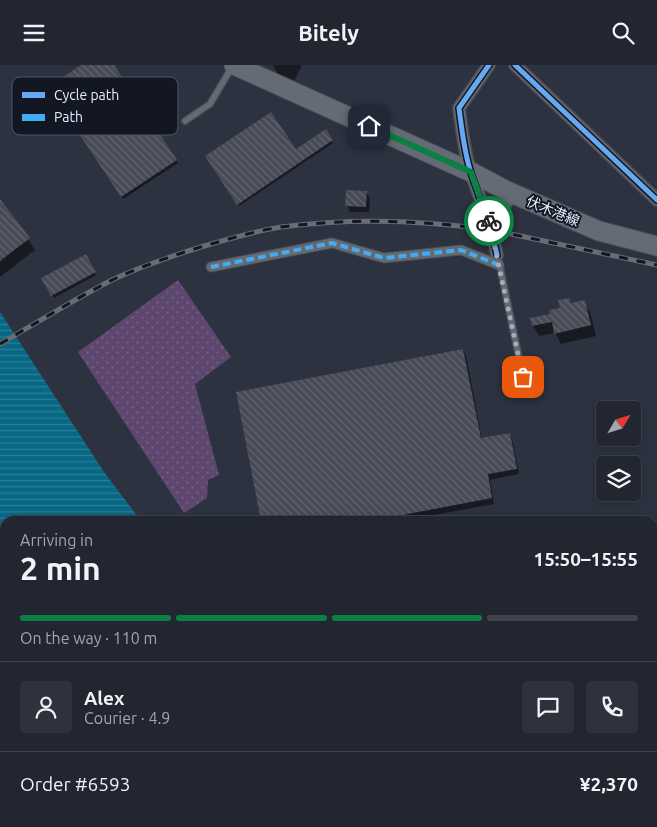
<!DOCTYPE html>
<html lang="en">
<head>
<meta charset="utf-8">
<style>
	body { margin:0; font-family:Ubuntu,"Noto Sans JP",sans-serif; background:#2e323c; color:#f1f3f6; height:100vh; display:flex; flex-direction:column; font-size:19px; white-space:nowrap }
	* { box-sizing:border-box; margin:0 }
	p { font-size:16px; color:#a2a5ab }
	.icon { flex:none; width:28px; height:28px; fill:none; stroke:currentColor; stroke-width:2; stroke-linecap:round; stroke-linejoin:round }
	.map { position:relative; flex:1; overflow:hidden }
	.drawer { position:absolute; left:0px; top:451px; width:658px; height:311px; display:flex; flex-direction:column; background:#222630; border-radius:15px 15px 0 0; box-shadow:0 2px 8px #0003,0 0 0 1px #3f434c }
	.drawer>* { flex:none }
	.needle { width:32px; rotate:52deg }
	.buttons { position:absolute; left:596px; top:336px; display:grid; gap:10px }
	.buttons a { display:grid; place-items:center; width:45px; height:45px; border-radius:5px; background:#222630; box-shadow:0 2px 8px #0003,0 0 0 1px #3f434c; font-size:25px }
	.pin { position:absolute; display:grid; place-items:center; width:42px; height:42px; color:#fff; margin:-21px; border-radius:10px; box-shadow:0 2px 8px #0006 }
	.courier { position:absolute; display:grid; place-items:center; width:50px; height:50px; margin:-25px; border:4px solid #0b8043; border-radius:50%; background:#fff; color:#222; box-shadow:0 1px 6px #0007 }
	.headline em { font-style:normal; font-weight:700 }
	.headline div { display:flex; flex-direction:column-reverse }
	.headline { display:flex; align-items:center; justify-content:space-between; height:85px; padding:0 20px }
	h1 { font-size:32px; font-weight:700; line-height:38px }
	.bar { display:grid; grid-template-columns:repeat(4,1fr); gap:8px 5px; align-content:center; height:60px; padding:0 20px }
	.bar i { height:6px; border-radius:4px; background:#3f434c }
	.bar .selected { background:#0b8043 }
	.bar p { grid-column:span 4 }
	.line { display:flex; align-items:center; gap:12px; padding:0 20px; border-top:1px solid #3f434c }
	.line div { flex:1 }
	.round { display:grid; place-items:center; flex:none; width:52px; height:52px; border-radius:5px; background:#2e323c }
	header { display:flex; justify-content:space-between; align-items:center; height:65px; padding:0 20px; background:#222630; font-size:22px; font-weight:700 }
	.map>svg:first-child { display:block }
	.grass { fill:url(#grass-dots) }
	.water { fill:url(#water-rules) }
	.shadow { fill:#0007 }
	.building { fill:url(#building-back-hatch) }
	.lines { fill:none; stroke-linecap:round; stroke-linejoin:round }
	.service-casing { stroke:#494d59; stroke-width:8 }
	.pedestrian-casing { stroke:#494d59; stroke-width:11 }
	.minor-casing { stroke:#494d59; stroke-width:14 }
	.tertiary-casing { stroke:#494d59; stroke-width:18 }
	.primary-casing { stroke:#494d59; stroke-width:21 }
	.service { stroke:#656a70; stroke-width:5.5 }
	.pedestrian { stroke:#656a70; stroke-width:9 }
	.minor { stroke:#656a70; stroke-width:11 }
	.tertiary { stroke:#656a70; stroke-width:15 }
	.primary { stroke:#656b74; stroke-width:19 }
	.rail-casing { stroke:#686c73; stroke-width:5 }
	.rail { stroke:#131723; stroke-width:3; stroke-dasharray:9; stroke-linecap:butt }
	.quiet { stroke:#42abf6; stroke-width:4; stroke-dasharray:8 4; stroke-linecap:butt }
	.cycleway-casing { stroke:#131723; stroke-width:8 }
	.cycleway { stroke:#66a8f1; stroke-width:5 }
	.done { stroke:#a5acbc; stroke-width:5; stroke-dasharray:0 9 }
	.route { stroke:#0b8043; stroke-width:6 }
	.labels { text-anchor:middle; stroke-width:4; stroke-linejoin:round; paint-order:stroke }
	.street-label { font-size:14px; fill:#e6edfe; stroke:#131723 }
	.key { fill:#131723; stroke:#525765; stroke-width:1 }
	.key-label { font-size:14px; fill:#e6edfe }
</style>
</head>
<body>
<header><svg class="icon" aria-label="menu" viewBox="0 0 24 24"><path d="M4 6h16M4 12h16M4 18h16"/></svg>Bitely<svg class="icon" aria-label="search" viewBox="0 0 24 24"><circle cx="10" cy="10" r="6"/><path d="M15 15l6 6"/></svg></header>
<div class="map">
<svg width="657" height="762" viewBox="0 0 657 762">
	<defs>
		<pattern id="grass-dots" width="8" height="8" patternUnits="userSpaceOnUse" patternTransform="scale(1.25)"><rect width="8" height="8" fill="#5d476e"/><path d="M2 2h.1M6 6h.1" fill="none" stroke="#746284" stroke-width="1.8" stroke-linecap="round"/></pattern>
		<pattern id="water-rules" width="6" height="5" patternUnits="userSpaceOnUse" patternTransform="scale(1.25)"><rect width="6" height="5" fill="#086884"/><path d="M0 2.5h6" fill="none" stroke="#2c7e96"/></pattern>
		<pattern id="building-back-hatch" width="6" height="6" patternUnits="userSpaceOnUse" patternTransform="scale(1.25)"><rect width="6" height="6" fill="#484a56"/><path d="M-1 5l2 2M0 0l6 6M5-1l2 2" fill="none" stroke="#62646f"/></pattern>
	</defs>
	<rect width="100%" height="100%" fill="#2d3240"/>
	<!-- grass -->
	<path class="grass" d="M178 215 231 292 195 319 219 410 208 415 207 433 184 448 78 287Z"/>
	<!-- water -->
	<g class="water">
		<path d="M0 247 104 407 141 456H5V635L0 629Z"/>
		<path d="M118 758H570L588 762H122Z"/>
	</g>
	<!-- shadow -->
	<g class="shadow">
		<path d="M84 0H113L178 98 123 134 49 23Z"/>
		<path d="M273 0H302L293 18 279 11Z"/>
		<path d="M325 66 333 78 239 141 206 91 295 86Z"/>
		<path d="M366 127 370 133 369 147H350L347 141Z"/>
		<path d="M0 136 28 174 35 185 0 212Z"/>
		<path d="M85 191 96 210 54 233 43 214Z"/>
		<path d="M584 237 590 247 596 271 561 279 555 268 539 271 533 261 572 239Z"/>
		<path d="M463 285 466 291 482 374 509 369 512 374 519 409 490 415 494 439 402 456H262L237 328Z"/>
		<path d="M5 677V745L0 749V681Z"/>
	</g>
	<!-- building -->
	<g class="building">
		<path d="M81 0H114L177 95 121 132 48 22Z"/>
		<path d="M271 47 296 84 326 64 333 75 237 140 205 91Z"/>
		<path d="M346 125 367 126 366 142 345 141Z"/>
		<path d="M0 134 30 173 0 196Z"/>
		<path d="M86 189 96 207 51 231 41 213Z"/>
		<path d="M569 233 571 238 585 235 591 260 554 269 552 257 532 261 530 253 550 249 549 245 560 243 558 235Z"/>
		<path d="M463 284 481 373 510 368 517 404 488 409 492 433 371 456H261L236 327Z"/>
	</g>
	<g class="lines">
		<defs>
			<g id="service">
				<path d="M185 56 210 39 232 2"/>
				<path d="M499 197 523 312"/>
			</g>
			<path id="pedestrian" d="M211 202 332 178 384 193 461 185 499 200"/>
			<g id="minor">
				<path d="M489 0 459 43C462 65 464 87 471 108 481 137 491 160 497 190"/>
				<path d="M515 0 657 135"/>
				<path d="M490 157 514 129"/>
			</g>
			<g id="tertiary">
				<path d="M652 641 657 642"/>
				<path d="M340 762 341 758"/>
			</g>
			<path id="primary" d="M234 0 471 107 507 126 599 166 657 181"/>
		</defs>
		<!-- service casing -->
		<use href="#service" class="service-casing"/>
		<!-- pedestrian casing -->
		<use href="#pedestrian" class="pedestrian-casing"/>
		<!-- minor casing -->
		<use href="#minor" class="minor-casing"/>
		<!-- tertiary casing -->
		<use href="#tertiary" class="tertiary-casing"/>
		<!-- primary casing -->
		<use href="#primary" class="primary-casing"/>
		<!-- service -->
		<use href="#service" class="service"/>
		<!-- pedestrian -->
		<use href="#pedestrian" class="pedestrian"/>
		<!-- minor -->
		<use href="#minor" class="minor"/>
		<!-- tertiary -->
		<use href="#tertiary" class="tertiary"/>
		<!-- primary -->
		<use href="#primary" class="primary"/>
		<defs>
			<path id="rail" d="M0 279C36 258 72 236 108 217 138 202 172 191 204 181 229 174 255 166 281 162 351 153 422 155 492 165L657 200"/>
		</defs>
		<!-- rail casing -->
		<use href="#rail" class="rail-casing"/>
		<!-- rail -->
		<use href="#rail" class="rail"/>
		<!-- quiet -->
		<path class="quiet" d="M211 202 332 178 384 193 461 185 499 200"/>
		<defs>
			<g id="cycleway">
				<path d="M489 0 459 43C462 65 464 87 471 108 481 137 491 160 497 190"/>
				<path d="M515 0 657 135"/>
			</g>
		</defs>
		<!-- cycleway casing -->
		<use href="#cycleway" class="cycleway-casing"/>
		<!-- cycleway -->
		<use href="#cycleway" class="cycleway"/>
	</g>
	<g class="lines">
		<!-- done -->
		<path class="done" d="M489 156 523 312"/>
		<!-- route -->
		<path class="route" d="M369 61 471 107 489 156"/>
	</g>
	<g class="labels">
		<!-- street labels -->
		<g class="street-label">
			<text transform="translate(553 146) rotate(23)" y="5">伏木港線</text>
		</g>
	</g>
	<!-- legend -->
	<rect x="12" y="12" width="166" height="58" rx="8" class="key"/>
	<rect x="22" y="27" width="23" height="6" fill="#66a8f1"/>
	<rect x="22" y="49" width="23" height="7" fill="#42abf6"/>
	<g class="key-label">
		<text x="54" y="35">Cycle path</text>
		<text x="54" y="57">Path</text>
	</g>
</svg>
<div class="buttons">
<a><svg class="needle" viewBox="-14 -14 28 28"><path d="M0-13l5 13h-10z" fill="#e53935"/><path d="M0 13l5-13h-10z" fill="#a2a5ab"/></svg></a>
<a><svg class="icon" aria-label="layers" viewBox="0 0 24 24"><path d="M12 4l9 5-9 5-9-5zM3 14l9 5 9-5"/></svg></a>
</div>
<div class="pin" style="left:523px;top:312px;background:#ea580c"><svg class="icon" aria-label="bag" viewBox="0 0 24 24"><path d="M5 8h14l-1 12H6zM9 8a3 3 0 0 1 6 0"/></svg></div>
<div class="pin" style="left:369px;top:61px;background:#1f2937"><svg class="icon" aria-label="home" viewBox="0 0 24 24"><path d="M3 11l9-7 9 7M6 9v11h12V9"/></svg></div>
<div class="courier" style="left:489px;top:156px"><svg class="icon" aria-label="bike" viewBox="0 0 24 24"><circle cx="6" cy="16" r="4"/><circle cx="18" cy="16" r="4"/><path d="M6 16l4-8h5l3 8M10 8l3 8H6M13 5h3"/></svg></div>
<section class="drawer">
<div class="headline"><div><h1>2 min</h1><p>Arriving in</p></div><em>15:50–15:55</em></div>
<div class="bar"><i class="selected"></i><i class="selected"></i><i class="selected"></i><i></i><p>On the way · 110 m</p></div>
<div class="line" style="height:90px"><a class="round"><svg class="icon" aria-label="person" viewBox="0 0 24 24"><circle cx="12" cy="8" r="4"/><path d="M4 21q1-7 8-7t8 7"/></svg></a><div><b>Alex</b><p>Courier · 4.9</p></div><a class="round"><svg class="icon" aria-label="chat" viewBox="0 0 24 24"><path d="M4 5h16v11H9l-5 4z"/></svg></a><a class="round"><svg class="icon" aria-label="phone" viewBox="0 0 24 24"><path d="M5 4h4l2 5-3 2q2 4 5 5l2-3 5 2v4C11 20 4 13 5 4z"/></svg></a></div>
<div class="line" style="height:65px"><div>Order #6593</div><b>¥2,370</b></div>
</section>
</div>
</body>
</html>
